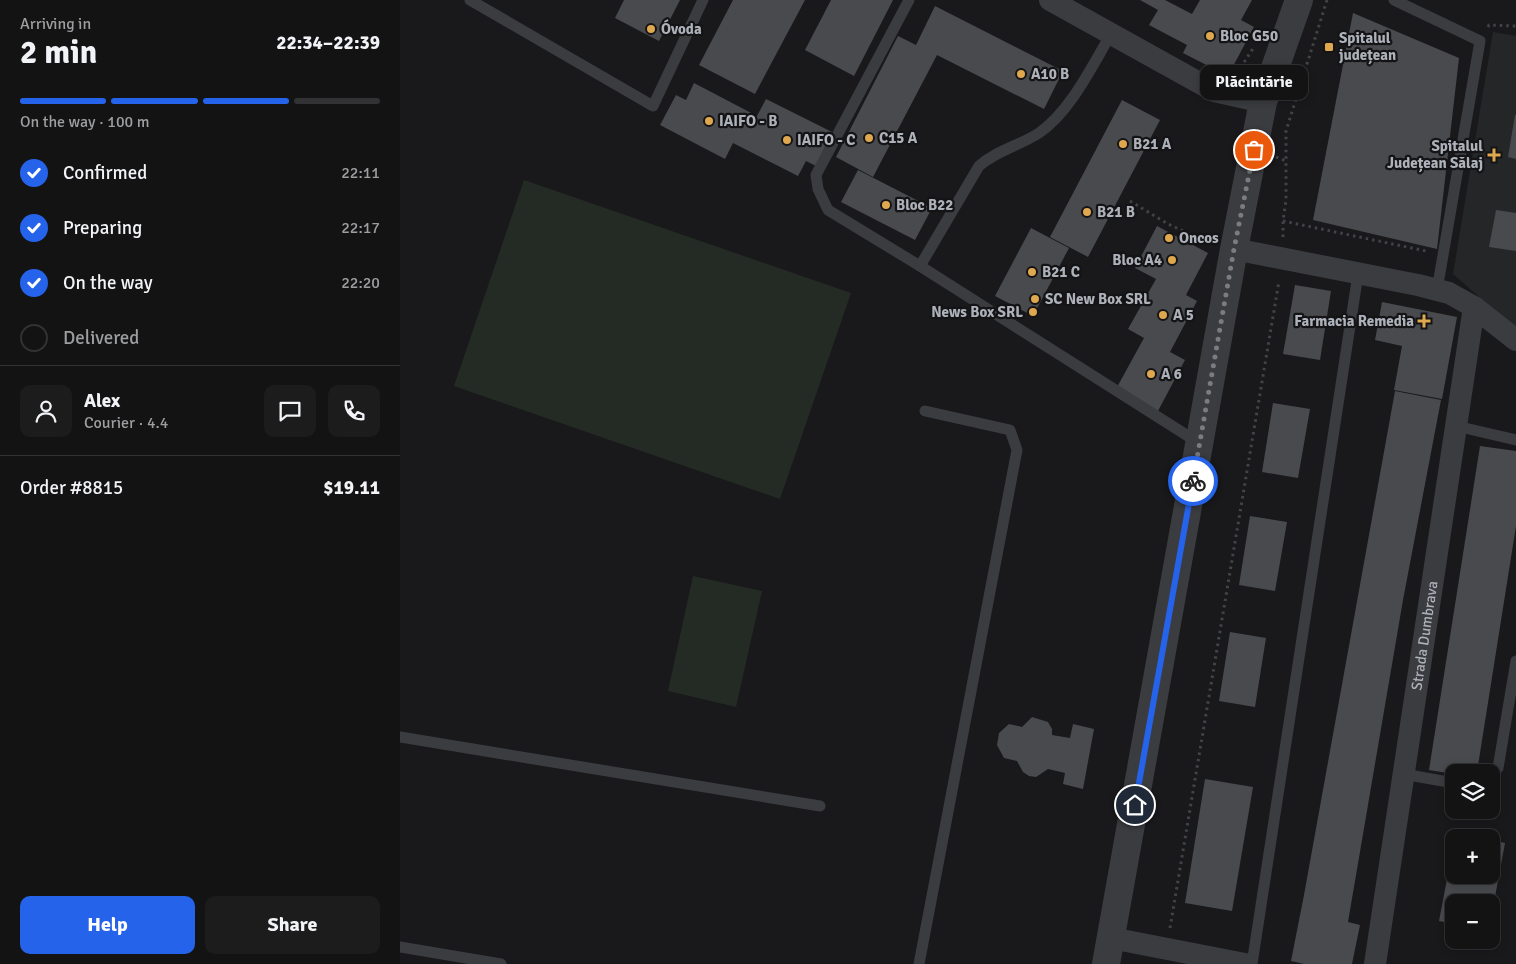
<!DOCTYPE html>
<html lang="en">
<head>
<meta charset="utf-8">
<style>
	body { margin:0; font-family:Signika,sans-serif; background:#1c1c1d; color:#f1f3f6; height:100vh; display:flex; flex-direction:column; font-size:19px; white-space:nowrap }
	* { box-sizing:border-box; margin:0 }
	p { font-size:16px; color:#9d9ea0 }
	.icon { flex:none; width:28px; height:28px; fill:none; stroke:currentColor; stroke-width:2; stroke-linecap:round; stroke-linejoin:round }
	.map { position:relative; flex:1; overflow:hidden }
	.panel { display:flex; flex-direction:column; background:#131314; width:400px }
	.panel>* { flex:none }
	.buttons { position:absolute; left:1045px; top:764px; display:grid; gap:10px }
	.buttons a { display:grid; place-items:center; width:55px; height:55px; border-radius:10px; background:#131314; box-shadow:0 2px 8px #0003,0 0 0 1px #323234; font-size:25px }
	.pin { position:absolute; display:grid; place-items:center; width:42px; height:42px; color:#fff; margin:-21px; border:2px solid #fff; border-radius:50%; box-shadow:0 1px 5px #0007 }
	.courier { position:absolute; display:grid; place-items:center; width:50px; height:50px; margin:-25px; border:4px solid #2563eb; border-radius:50%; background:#fff; color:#222; box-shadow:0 1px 6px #0007 }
	.bubble { position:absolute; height:35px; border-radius:10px; background:#131314; box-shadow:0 2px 8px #0003,0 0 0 1px #323234; font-size:16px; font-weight:800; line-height:35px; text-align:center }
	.head em { font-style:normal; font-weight:800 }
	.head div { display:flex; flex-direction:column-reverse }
	.head { display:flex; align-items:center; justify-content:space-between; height:85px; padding:0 20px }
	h1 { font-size:32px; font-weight:800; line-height:38px }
	.bar { display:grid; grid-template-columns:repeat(4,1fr); gap:8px 5px; align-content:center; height:60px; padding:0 20px }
	.bar i { height:6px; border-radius:4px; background:#323234 }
	.bar .on { background:#2563eb }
	.bar p { grid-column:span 4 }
	.line { display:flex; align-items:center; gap:12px; padding:0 20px; border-top:1px solid #323234 }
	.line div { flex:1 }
	.round { display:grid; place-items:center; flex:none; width:52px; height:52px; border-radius:10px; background:#1c1c1d }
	ol { padding:0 20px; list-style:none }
	li { display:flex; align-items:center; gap:15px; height:55px }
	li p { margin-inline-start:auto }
	li .icon { padding:5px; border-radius:50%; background:#2563eb; color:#fff; stroke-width:4 }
	li:last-child { color:#9d9ea0 }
	li i { width:28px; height:28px; border:2px solid #323234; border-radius:50% }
	.button { display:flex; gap:10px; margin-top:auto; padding:10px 20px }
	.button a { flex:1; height:58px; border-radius:10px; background:#2563eb; color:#fff; font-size:20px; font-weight:800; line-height:58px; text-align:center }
	.button a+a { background:#1c1c1d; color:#f1f3f6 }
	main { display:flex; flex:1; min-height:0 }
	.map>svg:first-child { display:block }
	.built { fill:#252628 }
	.green { fill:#242b24 }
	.building { fill:#484a4d }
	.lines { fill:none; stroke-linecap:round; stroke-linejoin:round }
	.path { stroke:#414347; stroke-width:3; stroke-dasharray:2.5 4; stroke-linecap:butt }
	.service { stroke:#3b3c40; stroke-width:11 }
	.minor { stroke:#3b3c40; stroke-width:22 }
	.tertiary { stroke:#3b3c40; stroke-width:28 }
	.done { stroke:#797c82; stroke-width:5; stroke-dasharray:0 9 }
	.route { stroke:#2563eb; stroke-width:6 }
	.poi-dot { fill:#dfa84e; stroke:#141416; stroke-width:2 }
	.labels { text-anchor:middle; stroke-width:4.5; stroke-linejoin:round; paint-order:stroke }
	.poi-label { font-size:15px; font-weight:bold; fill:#adb1b9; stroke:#141416; text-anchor:start }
	.street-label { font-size:15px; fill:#adb1b9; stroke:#141416 }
</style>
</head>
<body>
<main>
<section class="panel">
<div class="head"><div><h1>2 min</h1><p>Arriving in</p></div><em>22:34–22:39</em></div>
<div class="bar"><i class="on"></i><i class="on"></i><i class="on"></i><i></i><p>On the way · 100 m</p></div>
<ol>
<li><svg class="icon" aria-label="check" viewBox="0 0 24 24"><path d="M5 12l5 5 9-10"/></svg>Confirmed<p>22:11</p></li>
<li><svg class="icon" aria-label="check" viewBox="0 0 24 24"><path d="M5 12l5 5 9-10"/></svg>Preparing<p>22:17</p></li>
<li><svg class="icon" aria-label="check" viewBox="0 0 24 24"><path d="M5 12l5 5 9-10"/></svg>On the way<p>22:20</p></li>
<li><i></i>Delivered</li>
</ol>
<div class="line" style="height:90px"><a class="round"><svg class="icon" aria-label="person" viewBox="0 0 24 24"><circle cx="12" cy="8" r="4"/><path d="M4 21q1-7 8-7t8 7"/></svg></a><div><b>Alex</b><p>Courier · 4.4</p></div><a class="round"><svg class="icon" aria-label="chat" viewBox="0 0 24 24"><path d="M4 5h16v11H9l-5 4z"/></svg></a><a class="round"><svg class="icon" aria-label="phone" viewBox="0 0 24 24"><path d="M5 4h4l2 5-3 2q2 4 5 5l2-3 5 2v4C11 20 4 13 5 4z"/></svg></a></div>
<div class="line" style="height:65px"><div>Order #8815</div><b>$19.11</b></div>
<div class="button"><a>Help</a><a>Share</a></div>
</section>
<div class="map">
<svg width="1116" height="964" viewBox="0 0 1116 964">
	<rect width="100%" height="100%" fill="#19191b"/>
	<!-- built -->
	<path class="built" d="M1093 32 1116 36V329L1053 274Z"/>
	<!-- green -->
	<g class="green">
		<path d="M124 180 451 293 380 499 54 386Z"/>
		<path d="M293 576 362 591 336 707 268 691Z"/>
	</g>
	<!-- building -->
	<g class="building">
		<path d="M224 0H280L259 41 215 18Z"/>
		<path d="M333 0H405L355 94 299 65Z"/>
		<path d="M431 0H493L454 76 405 50Z"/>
		<path d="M740 0H765L792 14 800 0H852L841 20 854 27 830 72 819 65 816 70 783 53 787 45 749 25 758 10Z"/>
		<path d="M535 6 663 71 644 109 537 55 473 177 436 157 498 36 516 45Z"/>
		<path d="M953 13 1059 58 1037 249 913 220Z"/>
		<path d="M294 83 357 116 366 99 432 132 416 166 406 161 398 176 333 143 325 159 260 125 276 95 286 100Z"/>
		<path d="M722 100 760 120 688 257 650 237Z"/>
		<path d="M1115 115H1116V159L1108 157Z"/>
		<path d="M458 170 532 208 515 240 441 202Z"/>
		<path d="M1096 210 1116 213V251L1089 247Z"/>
		<path d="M757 226 808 253 786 295 797 301 770 352 785 360 758 411 716 389 744 338 728 329 756 279 735 268Z"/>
		<path d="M631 228 669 248 633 316 595 296Z"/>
		<path d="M895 285 931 291 920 360 883 354Z"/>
		<path d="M982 302 1057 317 1042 399 994 390 1002 346 975 340Z"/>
		<path d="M995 391 1041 400 1003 600 948 922 960 925 952 964H904L891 961 904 895Z"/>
		<path d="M873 403 910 409 898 478 862 472Z"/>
		<path d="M1080 446 1116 451V526L1077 772H1054V774L1029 770Z"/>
		<path d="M850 516 887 522 875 591 839 585Z"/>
		<path d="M830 632 866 638 855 707 819 701Z"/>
		<path d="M632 717 648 722 652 729V735L670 738 673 724 694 729 683 789 663 784 665 773 648 769 636 777 629 776 623 772 617 761 604 758 597 745 599 733 609 724 622 727Z"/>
		<path d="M805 779 853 787 832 911 785 903Z"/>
		<path d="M1091 840 1105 843 1092 913 1091 902H1054V924L1039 921 1053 848 1054 875H1091Z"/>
	</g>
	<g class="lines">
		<!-- path -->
		<g class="path">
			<path d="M1088 27 1089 25 1116 26"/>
			<path d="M837 73 854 47"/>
			<path d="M876 157 886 161V131L927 0"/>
			<path d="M730 201 768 224 811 244"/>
			<path d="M883 221 1026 251"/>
			<path d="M883 237V221L886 200V161"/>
			<path d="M770 928 879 281"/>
		</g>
		<!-- service -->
		<g class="service">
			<path d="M70 0 253 106 303 0"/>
			<path d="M509 0 416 175 418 189 428 210 520 266 799 443"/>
			<path d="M994 0 1080 41 1037 290"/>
			<path d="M520 266 579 166C597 150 619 146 639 133 670 112 692 66 711 34"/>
			<path d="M1056 426 1116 440"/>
			<path d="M0 737 420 806"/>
			<path d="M1003 774 1054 783"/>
			<path d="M1091 776 1098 768 1116 661"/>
			<path d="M0 947 101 964"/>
			<path d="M519 964 617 450 610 430 525 411"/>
			<path d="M852 964 958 274"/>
		</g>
		<!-- minor -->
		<g class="minor">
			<path d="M650 0 814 91 863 102"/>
			<path d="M834 249 1018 285 1049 293 1074 307 1116 340"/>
			<path d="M711 938 845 964"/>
			<path id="s1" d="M975 964 1074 307"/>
		</g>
		<!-- tertiary -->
		<path class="tertiary" d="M706 964 834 249 863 102 899 0"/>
	</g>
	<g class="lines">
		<!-- done -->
		<path class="done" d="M793 481 834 249 854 150"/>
		<!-- route -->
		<path class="route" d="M735 805 793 481"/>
	</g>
	<!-- markers -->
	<g class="poi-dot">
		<circle cx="251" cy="29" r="5"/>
		<circle cx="810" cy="36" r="5"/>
		<rect x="924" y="42" width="10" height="10" rx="2.5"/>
		<circle cx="621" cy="74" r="5"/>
		<circle cx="309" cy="121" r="5"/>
		<circle cx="469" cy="138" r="5"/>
		<circle cx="387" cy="140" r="5"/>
		<circle cx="723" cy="144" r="5"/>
		<path d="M1091.5 147.5h5v5h5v5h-5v5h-5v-5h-5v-5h5z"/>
		<circle cx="486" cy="205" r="5"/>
		<circle cx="687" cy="212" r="5"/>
		<circle cx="769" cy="238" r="5"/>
		<circle cx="772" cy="260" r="5"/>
		<circle cx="632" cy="272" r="5"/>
		<circle cx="635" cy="299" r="5"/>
		<circle cx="633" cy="312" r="5"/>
		<circle cx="763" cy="315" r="5"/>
		<path d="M1021.5 313.5h5v5h5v5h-5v5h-5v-5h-5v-5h5z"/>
		<circle cx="751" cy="374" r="5"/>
	</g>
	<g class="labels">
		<!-- poi labels -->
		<g class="poi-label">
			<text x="261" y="34">Óvoda</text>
			<text x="820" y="41">Bloc G50</text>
			<text x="939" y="43">Spitalul<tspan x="939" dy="17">județean</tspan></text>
			<text x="631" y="79">A10 B</text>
			<text x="319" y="126">IAIFO - B</text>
			<text x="479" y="143">C15 A</text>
			<text x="397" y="145">IAIFO - C</text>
			<text x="733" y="149">B21 A</text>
			<text x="1083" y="151" text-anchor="end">Spitalul<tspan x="1083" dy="17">Județean Sălaj</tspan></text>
			<text x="496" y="210">Bloc B22</text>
			<text x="697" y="217">B21 B</text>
			<text x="779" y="243">Oncos</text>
			<text x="762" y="265" text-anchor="end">Bloc A4</text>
			<text x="642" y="277">B21 C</text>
			<text x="645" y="304">SC New Box SRL</text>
			<text x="623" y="317" text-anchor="end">News Box SRL</text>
			<text x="773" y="320">A 5</text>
			<text x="1014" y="326" text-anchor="end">Farmacia Remedia</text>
			<text x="761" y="379">A 6</text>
		</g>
		<!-- street labels -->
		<g class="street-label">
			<text dy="5" stroke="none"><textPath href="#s1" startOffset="332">Strada Dumbrava</textPath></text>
		</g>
	</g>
</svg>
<div class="buttons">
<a><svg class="icon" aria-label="layers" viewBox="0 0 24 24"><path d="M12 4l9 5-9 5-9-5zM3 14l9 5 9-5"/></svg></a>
<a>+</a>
<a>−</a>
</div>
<div class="pin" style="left:854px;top:150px;background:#ea580c"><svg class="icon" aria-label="bag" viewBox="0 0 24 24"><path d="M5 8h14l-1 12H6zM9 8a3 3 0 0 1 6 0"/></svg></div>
<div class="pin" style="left:735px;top:805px;background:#1f2937"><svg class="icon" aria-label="home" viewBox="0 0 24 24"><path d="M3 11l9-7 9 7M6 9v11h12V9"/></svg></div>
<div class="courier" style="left:793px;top:481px"><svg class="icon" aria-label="bike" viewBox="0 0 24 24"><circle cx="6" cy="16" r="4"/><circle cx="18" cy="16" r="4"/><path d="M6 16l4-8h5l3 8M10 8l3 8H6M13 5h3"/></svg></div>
<div class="bubble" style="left:800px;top:65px;width:108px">Plăcintărie</div>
</div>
</main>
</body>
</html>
